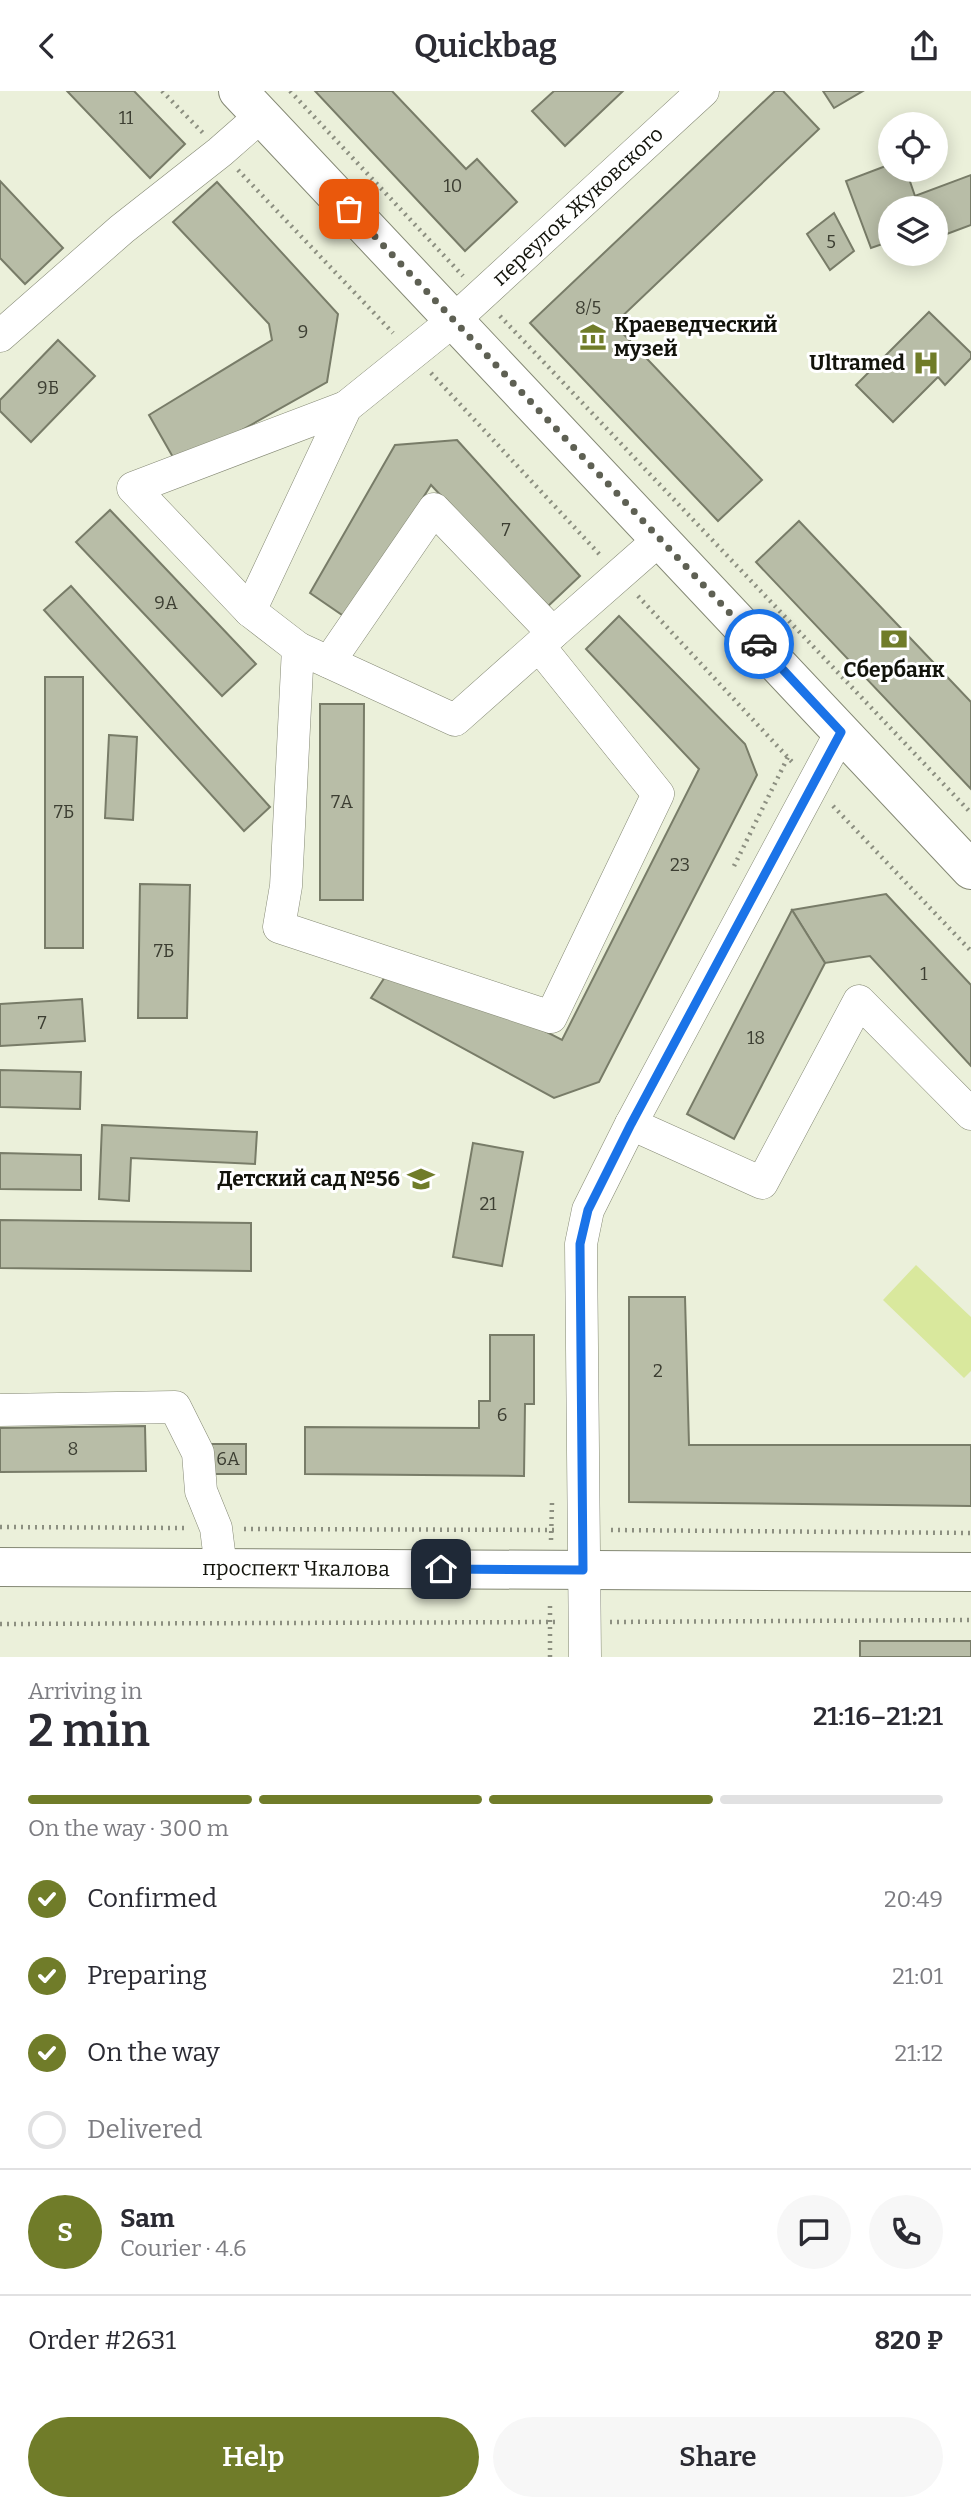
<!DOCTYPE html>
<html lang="en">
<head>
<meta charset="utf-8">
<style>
	body { margin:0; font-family:Bitter,serif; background:#f7f7f7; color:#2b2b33; height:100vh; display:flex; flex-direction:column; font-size:26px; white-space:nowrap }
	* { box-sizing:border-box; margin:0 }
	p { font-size:23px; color:#7c7c81 }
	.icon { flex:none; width:38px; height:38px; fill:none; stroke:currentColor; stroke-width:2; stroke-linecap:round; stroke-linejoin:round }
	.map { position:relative; height:1566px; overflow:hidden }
	.drawer { display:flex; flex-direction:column; background:#fff; flex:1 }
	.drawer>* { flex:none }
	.controls { position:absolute; left:878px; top:21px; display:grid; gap:14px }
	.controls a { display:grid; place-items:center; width:70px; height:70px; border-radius:50%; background:#fff; box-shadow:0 4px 18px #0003; font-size:35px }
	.pin { position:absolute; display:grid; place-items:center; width:60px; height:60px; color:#fff; margin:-30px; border-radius:14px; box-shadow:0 4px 10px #0006 }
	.courier { position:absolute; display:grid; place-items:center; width:70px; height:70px; margin:-35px; border:5px solid #1a73e8; border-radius:50%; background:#fff; color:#222; box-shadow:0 2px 9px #0007 }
	.head em { font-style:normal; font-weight:600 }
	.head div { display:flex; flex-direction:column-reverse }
	.head { display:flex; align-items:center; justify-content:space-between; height:119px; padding:0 28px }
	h1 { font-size:46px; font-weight:600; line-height:52px }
	.bar { display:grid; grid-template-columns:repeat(4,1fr); gap:10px 7px; align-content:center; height:84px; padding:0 28px }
	.bar i { height:9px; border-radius:5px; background:#e1e1e2 }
	.bar .on { background:#707c29 }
	.bar p { grid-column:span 4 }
	.line { display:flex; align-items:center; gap:18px; padding:0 28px; border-top:2px solid #e1e1e2 }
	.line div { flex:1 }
	.round { display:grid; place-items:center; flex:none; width:74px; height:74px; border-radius:37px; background:#f7f7f7 }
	ol { padding:0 28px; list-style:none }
	li { display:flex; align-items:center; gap:21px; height:77px }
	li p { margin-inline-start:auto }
	li .icon { padding:7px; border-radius:50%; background:#707c29; color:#fff; stroke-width:4 }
	li:last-child { color:#7c7c81 }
	li i { width:38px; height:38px; border:4px solid #e1e1e2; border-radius:50% }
	.primary-button { display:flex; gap:14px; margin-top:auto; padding:14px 28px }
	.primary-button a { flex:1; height:80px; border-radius:42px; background:#707c29; color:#fff; font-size:28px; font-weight:600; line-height:80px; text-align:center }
	.primary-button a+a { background:#f7f7f7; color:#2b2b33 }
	header { display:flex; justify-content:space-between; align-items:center; height:91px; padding:0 28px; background:#fff; font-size:32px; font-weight:600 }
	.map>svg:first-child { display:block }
	.green { fill:#d9e89d }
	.building { fill:#b8bda7; stroke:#787c68; stroke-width:2 }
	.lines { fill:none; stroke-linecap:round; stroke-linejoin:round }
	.minor-casing { stroke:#848874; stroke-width:33 }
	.major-casing { stroke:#848874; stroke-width:40 }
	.path { stroke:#8c8f80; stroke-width:4.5; stroke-dasharray:2 5; stroke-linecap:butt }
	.minor { stroke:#fff; stroke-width:32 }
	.major { stroke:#fff; stroke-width:38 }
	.done { stroke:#5e6053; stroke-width:7; stroke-dasharray:0 12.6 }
	.route { stroke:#1a73e8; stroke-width:9 }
	.labels { text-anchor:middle; stroke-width:6; stroke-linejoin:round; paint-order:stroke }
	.number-label { font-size:18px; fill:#3c3e32 }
	.street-label { font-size:21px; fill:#12130b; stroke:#fff }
	.poi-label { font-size:21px; font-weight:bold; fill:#12130b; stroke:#fff; text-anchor:end }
</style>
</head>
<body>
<header><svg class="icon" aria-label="back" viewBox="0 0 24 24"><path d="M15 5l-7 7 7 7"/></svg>Quickbag<svg class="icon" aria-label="share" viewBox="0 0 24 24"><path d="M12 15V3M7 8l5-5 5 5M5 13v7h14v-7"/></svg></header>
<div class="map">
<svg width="971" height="1566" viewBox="0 0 971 1566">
	<rect width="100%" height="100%" fill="#ebf0da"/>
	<!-- green -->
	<path class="green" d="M916 1174 971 1226V1280L964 1287 883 1209Z"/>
	<!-- building -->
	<g class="building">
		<path d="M67 0H134L185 53 150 87Z"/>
		<path d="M315 0H392L466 78 477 68 517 111 465 160Z"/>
		<path d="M554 0H623L565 55 532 20Z"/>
		<path d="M775 0H783L819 38 614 233 762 389 718 430 530 232Z"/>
		<path d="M823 0H863L834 17Z"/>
		<path d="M891 73V79H906L915 105 971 84V134L936 147V117H891V150L871 157 846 90Z"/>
		<path d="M0 90 63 157 25 193 0 167Z"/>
		<path d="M217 91 338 223 327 291 178 375 149 324 272 249 269 233 173 131Z"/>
		<path d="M834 122 854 160 830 179 807 143Z"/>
		<path d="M929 221 971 262V267L945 294 938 286 893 331 856 294Z"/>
		<path d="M58 249 95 285 31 351 0 320V309Z"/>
		<path d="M457 349 580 485 546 517 431 394 348 528 310 502 395 354Z"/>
		<path d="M110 419 256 573 222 605 76 451Z"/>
		<path d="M799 430 971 611V698L756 471Z"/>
		<path d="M71 495 270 716 244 740 44 519Z"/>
		<path d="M619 525 745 653 757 684 599 991 554 1007 371 907 399 865 562 949 699 678 586 558Z"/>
		<rect x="45" y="586" width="38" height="271"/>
		<path d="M320 613H364L363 809H320Z"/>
		<path d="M109 644 137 646 133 729 105 727Z"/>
		<path d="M140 793 190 794 187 927H138Z"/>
		<path d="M886 803 971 894V975L870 865 825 872 792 819Z"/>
		<path d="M792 819 825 872 734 1048 687 1023Z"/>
		<path d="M82 908 85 950 0 955V913Z"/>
		<path d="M0 979 81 981 80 1018 0 1016Z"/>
		<path d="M102 1034 257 1041 255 1073 131 1067 129 1110 99 1108Z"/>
		<path d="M473 1052 523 1061 502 1175 453 1166Z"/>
		<path d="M0 1062 81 1064V1099L0 1098Z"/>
		<path d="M0 1129 251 1132V1180L0 1177Z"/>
		<path d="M629 1206H685L689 1354H971V1415L629 1411Z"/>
		<path d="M490 1244H534V1313H525L524 1385 305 1383V1336L479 1337V1310H490Z"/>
		<path d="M145 1335 146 1380 0 1381V1337Z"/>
		<rect x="211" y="1353" width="35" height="30"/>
		<rect x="860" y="1550" width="111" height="16"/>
	</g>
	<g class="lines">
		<defs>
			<g id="minor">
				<path d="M0 245 122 138 220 61 261 25"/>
				<path d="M250 520 133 397 346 316"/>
				<path d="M539 555 658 703 551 926 279 836 286 795 298 557 455 629 553 542 660 448"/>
				<path id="s1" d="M298 557 250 520 346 316 454 229 703 0"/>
				<path d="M329 571 434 418 553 542"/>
				<path d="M631 1033 762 1092 859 910 971 1023"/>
				<path d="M0 1319 175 1316 198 1362 201 1400 216 1437 221 1477"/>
				<path d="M585 1566 581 1153 588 1119 631 1033 841 641"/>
			</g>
			<g id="major">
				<path d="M238 0 971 779"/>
				<path id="s2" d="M0 1476 971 1481"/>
			</g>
		</defs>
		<!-- minor casing -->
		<use href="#minor" class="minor-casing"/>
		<!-- major casing -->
		<use href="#major" class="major-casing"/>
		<!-- path -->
		<g class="path">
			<path d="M162 0 203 42"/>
			<path d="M290 0 463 185"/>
			<path d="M238 79 393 242"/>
			<path d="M500 225 971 722"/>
			<path d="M431 282 601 465"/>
			<path d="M638 505 794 673"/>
			<path d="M833 715 971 860"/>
			<path d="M734 775 788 666"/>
			<path d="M0 1436 186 1437"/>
			<path d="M244 1438 557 1439"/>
			<path d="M611 1439 971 1442"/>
			<path d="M551 1449 552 1412"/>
			<path d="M610 1531 971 1529"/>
			<path d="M0 1533 559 1531"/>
			<path d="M550 1566V1510"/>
		</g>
		<!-- minor -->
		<use href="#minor" class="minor"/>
		<!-- major -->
		<use href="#major" class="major"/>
	</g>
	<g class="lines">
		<!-- done -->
		<path class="done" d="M349 118 759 553"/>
		<!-- route -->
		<path class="route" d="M441 1478 583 1479 580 1153 588 1119 631 1033 841 641 759 553"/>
	</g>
	<!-- icons -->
	<defs>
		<symbol id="museum-bare" viewBox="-9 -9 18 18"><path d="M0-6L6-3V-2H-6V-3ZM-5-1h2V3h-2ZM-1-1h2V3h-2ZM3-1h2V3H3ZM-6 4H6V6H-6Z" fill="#707c29" stroke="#fff" stroke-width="2.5" paint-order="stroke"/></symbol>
		<symbol id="hospital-bare" viewBox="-9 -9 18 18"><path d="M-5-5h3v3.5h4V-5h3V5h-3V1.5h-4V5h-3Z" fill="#707c29" stroke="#fff" stroke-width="2.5" paint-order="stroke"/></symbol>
		<symbol id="bank-bare" viewBox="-9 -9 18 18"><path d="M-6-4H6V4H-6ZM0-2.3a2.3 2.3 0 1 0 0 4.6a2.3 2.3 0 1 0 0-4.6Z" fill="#707c29" stroke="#fff" stroke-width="2.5" paint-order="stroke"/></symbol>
		<symbol id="school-bare" viewBox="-9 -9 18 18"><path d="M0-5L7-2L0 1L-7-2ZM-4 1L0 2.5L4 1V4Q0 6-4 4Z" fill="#707c29" stroke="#fff" stroke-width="2.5" paint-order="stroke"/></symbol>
	</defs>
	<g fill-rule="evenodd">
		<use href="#museum-bare" x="574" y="227" width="38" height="38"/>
		<use href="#hospital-bare" x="907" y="253" width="38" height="38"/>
		<use href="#bank-bare" x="875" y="529" width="38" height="38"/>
		<use href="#school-bare" x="402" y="1069" width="38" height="38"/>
	</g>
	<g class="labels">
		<!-- number labels -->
		<g class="number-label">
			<text x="126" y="33">11</text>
			<text x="453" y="101">10</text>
			<text x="831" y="157">5</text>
			<text x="588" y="223">8/5</text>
			<text x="303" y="247">9</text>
			<text x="48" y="303">9Б</text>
			<text x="506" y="445">7</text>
			<text x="166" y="518">9А</text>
			<text x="342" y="717">7А</text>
			<text x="64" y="727">7Б</text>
			<text x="680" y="780">23</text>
			<text x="164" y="866">7Б</text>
			<text x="924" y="889">1</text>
			<text x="42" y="938">7</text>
			<text x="756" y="953">18</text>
			<text x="488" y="1119">21</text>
			<text x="658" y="1286">2</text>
			<text x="502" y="1330">6</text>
			<text x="73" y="1364">8</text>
			<text x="228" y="1374">6А</text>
		</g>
		<!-- street labels -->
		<g class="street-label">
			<text dy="7" stroke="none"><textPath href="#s1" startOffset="593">переулок Жуковского</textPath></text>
			<text dy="7" stroke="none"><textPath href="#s2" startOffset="296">проспект Чкалова</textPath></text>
		</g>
		<!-- poi labels -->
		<g class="poi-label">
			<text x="614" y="241" text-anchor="start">Краеведческий<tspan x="614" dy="24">музей</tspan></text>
			<text x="905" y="279">Ultramed</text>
			<text x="894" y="586" text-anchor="middle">Сбербанк</text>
			<text x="400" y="1095">Детский сад №56</text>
		</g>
	</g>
</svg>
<div class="controls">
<a><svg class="icon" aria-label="locate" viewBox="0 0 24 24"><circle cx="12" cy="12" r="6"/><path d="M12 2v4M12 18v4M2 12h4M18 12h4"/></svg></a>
<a><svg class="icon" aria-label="layers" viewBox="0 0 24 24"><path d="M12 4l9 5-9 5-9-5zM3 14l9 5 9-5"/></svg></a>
</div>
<div class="pin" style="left:349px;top:118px;background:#ea580c"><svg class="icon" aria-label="bag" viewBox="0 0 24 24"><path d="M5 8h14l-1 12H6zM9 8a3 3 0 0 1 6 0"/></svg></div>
<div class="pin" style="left:441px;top:1478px;background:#1f2937"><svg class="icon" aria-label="home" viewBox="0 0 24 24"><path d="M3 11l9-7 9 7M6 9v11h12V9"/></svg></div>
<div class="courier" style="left:759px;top:553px"><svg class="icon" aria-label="car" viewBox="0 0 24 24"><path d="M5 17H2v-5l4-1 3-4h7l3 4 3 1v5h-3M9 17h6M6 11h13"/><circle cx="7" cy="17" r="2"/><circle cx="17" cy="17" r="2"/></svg></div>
</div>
<section class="drawer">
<div class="head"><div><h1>2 min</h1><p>Arriving in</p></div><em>21:16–21:21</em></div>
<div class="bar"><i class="on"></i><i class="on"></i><i class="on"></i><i></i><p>On the way · 300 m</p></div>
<ol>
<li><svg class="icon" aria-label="check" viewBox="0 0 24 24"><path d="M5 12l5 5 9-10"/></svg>Confirmed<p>20:49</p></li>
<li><svg class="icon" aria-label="check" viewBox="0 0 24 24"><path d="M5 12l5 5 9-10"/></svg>Preparing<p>21:01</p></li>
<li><svg class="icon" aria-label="check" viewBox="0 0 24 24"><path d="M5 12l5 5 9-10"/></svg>On the way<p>21:12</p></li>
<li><i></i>Delivered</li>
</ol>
<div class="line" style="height:126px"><b class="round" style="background:#707c29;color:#fff">S</b><div><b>Sam</b><p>Courier · 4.6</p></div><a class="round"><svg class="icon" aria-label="chat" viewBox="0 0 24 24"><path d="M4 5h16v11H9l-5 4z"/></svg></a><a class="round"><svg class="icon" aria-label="phone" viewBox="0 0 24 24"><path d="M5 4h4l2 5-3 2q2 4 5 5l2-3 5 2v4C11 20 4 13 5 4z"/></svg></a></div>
<div class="line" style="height:91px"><div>Order #2631</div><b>820 ₽</b></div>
<div class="primary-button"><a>Help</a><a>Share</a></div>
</section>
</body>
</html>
